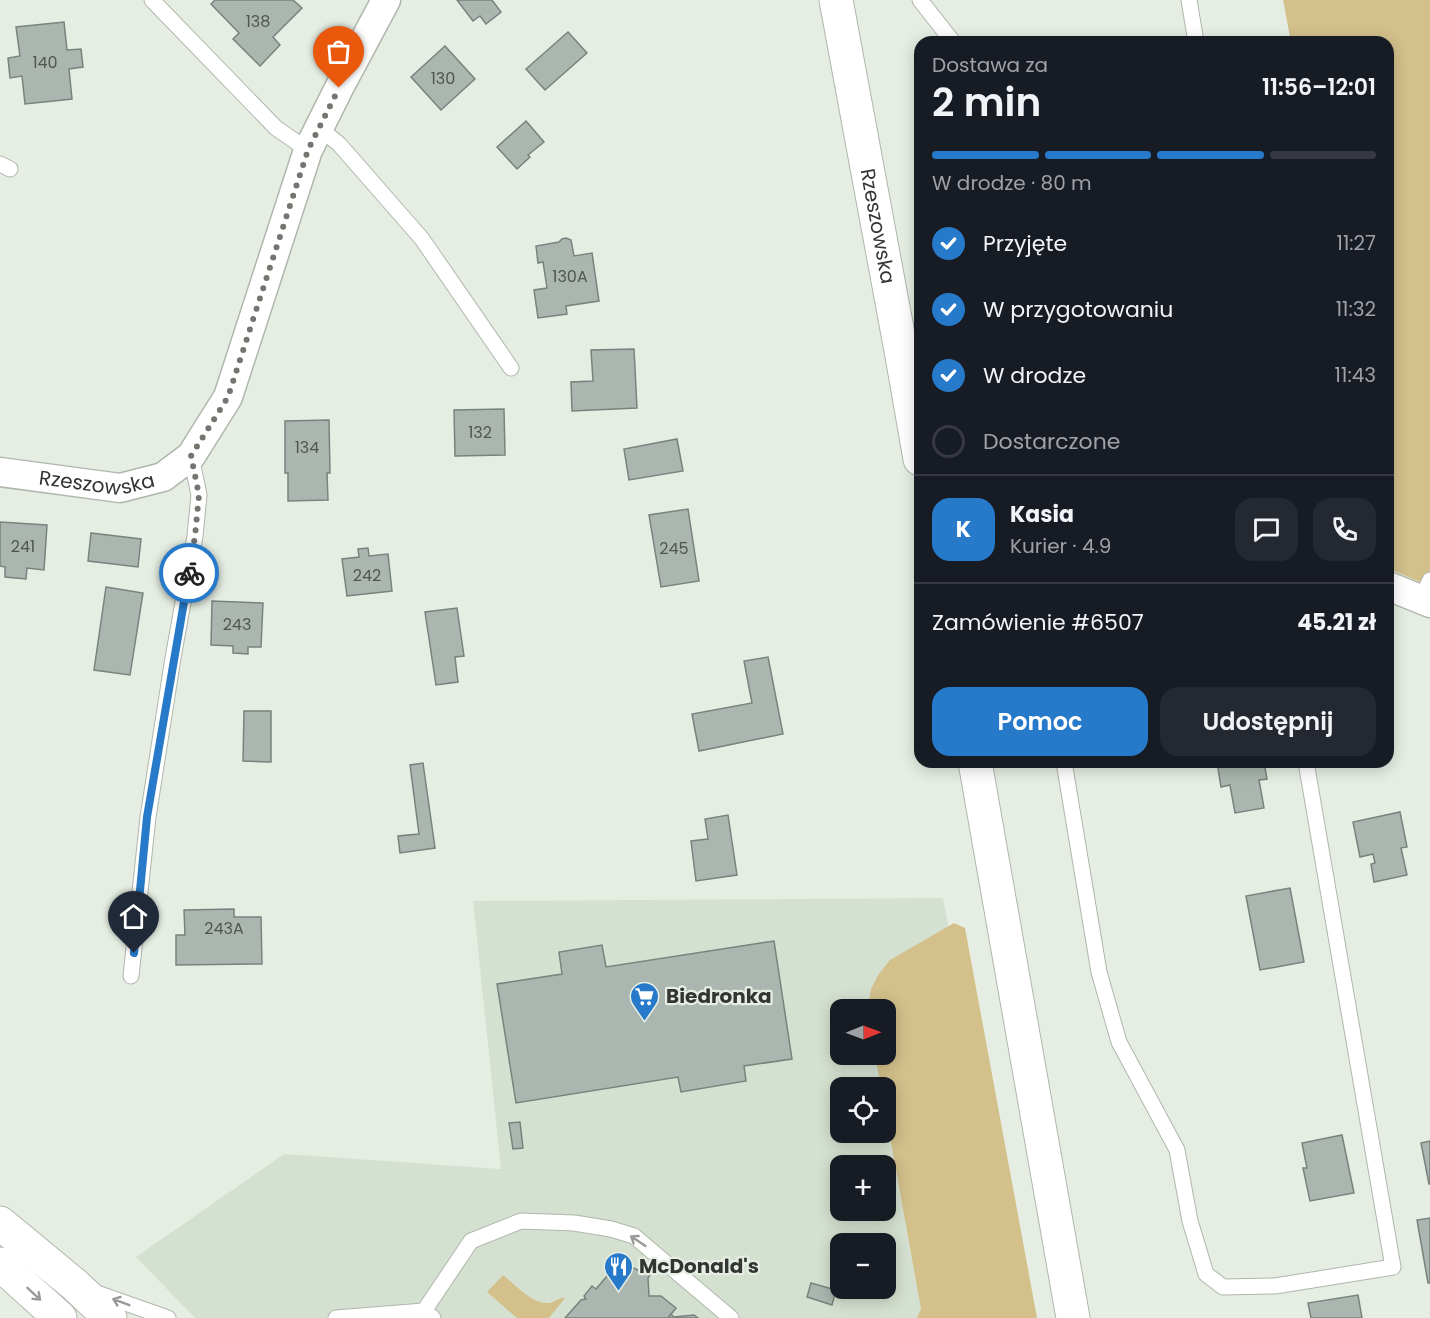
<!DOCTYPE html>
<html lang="pl">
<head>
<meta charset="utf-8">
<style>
	body { margin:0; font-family:Poppins,sans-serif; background:#242831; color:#f1f3f6; height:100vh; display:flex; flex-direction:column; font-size:22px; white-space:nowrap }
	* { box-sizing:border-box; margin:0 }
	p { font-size:20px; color:#9ea1a6 }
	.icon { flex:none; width:33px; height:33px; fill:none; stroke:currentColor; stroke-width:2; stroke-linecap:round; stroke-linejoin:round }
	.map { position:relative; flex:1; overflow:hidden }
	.drawer { position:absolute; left:914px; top:36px; width:480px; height:732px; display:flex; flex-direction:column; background:#171b24; border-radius:18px; box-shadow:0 3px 15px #0003 }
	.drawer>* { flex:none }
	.needle { width:39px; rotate:89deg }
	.fabs { position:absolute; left:830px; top:999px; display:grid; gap:12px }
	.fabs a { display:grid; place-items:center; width:66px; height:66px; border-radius:12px; background:#171b24; box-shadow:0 3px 15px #0003; font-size:30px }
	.pin { position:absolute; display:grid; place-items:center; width:51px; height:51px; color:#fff; margin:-62px -26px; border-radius:50% 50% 50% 0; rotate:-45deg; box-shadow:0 0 6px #0007 }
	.pin .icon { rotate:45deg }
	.courier { position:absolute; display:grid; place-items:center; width:60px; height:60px; margin:-30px; border:4px solid #277ac9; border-radius:50%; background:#fff; color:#222; box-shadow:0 2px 8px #0007 }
	.headline em { font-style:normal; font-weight:600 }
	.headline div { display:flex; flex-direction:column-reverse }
	.headline { display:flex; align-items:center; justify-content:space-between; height:102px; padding:0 18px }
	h1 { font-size:39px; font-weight:600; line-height:45px }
	.bar { display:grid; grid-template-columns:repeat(4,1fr); gap:9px 6px; align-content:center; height:72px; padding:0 18px }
	.bar i { height:8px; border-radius:4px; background:#363941 }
	.bar .on { background:#277ac9 }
	.bar p { grid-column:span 4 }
	.line { display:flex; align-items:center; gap:15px; padding:0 18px; border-top:2px solid #363941 }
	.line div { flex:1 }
	.round { display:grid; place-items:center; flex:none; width:63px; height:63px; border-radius:18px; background:#242831 }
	ol { padding:0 18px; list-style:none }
	li { display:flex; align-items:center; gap:18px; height:66px }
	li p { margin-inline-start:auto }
	li .icon { padding:6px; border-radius:50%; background:#277ac9; color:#fff; stroke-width:4 }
	li:last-child { color:#9ea1a6 }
	li i { width:33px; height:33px; border:3px solid #363941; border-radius:50% }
	.primary-button { display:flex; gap:12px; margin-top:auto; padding:12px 18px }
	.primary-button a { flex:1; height:69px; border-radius:18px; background:#277ac9; color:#fff; font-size:24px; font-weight:600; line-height:69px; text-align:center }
	.primary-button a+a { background:#242831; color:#f1f3f6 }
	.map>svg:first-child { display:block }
	.built { fill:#d5e1d0; fill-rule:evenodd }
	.green { fill:#d3c08b }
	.building { fill:#aab6af; stroke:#78837d; stroke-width:1.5 }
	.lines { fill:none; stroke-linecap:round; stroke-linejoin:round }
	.lane-casing { stroke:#afb7ac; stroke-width:17 }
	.street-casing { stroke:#afb7ac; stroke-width:31 }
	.secondary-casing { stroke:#afb7ac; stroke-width:35 }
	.primary-casing { stroke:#afb7ac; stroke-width:35 }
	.lane { stroke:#fff; stroke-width:15 }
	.street { stroke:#fff; stroke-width:28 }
	.secondary { stroke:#fff; stroke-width:33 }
	.primary { stroke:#fff; stroke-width:33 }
	.oneway { stroke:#989a98 }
	.done { stroke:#71766f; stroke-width:6; stroke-dasharray:0 10.8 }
	.route { stroke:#277ac9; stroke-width:8 }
	.labels { text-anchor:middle; stroke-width:4.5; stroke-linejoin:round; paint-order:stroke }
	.number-label { font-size:16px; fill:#505550 }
	.street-label { font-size:20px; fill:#323531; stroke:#e6eee3 }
	.poi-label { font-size:20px; font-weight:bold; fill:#323531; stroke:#e6eee3; text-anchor:start }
</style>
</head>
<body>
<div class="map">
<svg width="1430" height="1318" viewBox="0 0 1430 1318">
	<rect width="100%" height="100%" fill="#e6eee3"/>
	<!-- built -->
	<path class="built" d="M943 898 1022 1318H195L136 1257 284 1154 501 1169 473 901ZM840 1010H885V1054H840ZM840 1088H885V1132H840ZM840 1166H885V1210H840ZM840 1244H885V1288H840Z"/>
	<!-- green -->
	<g class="green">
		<path d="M1283 0H1430V586L1394 571 1388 537V42H1291Z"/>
		<path d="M954 923 965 928 1037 1318H917L921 1309 885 1108V1088L881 1087 875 1055 885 1054V1010L868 1009V1008L871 989 878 975 890 960Z"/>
		<path d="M503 1275C514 1284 533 1304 547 1303 555 1303 558 1297 565 1298L549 1318H517L487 1292Z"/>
	</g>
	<!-- building -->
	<g class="building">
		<path d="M215 0H293L302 8 273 37 280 45 260 66 233 39 239 33 211 4Z"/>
		<path d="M457 0H492L501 12 486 24 480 16 473 21Z"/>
		<path d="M64 22 67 50 81 49 83 67 69 69 72 99 25 104 22 76 10 78 8 58 20 56 16 27Z"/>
		<path d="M568 32 587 53 545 90 526 69Z"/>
		<path d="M445 46 475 79 441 110 411 77Z"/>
		<path d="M526 121 544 142 528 155 530 157 517 169 497 147Z"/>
		<path d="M566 238 571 240 574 256 592 253 599 301 566 306 567 314 538 318 534 290 547 288 543 262 538 263 536 246 559 242 562 239Z"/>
		<path d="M634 349 637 408 572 411 571 382 593 381 591 350Z"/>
		<path d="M504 409 505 455 455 456 454 410Z"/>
		<path d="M329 420 330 473H327L328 500 288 501V473H285V421Z"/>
		<path d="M677 439 683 471 629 480 624 449Z"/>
		<path d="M688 509 699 581 661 587 649 515Z"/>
		<path d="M0 522 47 525 44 570 27 568 26 579 5 577V567L0 566Z"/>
		<path d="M91 533 141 539 138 567 88 561Z"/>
		<path d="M368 548 369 556 388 554 392 591 347 596 342 559 359 557 358 549Z"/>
		<path d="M106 587 143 593 130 675 94 670Z"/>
		<path d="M212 601 263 603 261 647H248V654L233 653V646L211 645Z"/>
		<path d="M457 608 464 656 455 657 458 682 436 685 425 612Z"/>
		<path d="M768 657 783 734 699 751 692 714 752 703 744 661Z"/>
		<path d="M1388 704 1392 728 1388 729Z"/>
		<path d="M244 711H271V762L243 761Z"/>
		<path d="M1217 762H1264L1267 779 1259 780 1264 808 1235 813 1230 785 1221 787Z"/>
		<path d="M423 763 435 848 400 853 398 836 419 834 410 765Z"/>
		<path d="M1400 812 1407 847 1401 848 1407 875 1374 882 1371 864 1375 863 1373 854 1360 857 1353 822Z"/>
		<path d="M728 815 737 875 696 881 691 841 708 839 705 819Z"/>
		<path d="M1290 888 1304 962 1260 970 1246 896Z"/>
		<path d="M234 909V917H261L262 964 176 965V935H185L184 910Z"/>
		<path d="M774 941 792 1059 744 1066 746 1081 681 1092 678 1077 516 1103 497 984 562 974 559 952 602 945 606 967Z"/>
		<path d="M520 1122 523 1148 513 1149 509 1123Z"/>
		<path d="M1342 1135 1354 1193 1310 1201 1303 1168H1307L1302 1143Z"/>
		<path d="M1430 1141V1184H1429L1421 1143Z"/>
		<path d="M1430 1218V1283H1428L1417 1220Z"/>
		<path d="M619 1262 638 1270 640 1267 650 1275 648 1278 649 1296H661L676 1308 668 1318H565L581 1300 586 1299 584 1296 592 1286 596 1289Z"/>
		<path d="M811 1283 836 1290 832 1305 807 1297Z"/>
		<path d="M1358 1295 1362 1318H1311L1308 1303Z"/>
		<path d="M671 1314 674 1317 694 1315 698 1318H668Z"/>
	</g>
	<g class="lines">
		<defs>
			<g id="lane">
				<path d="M152 0 276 128 308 150"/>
				<path d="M920 0 953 42"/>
				<path d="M1189 0 1196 42"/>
				<path d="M319 128 339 144 422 239 511 368"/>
				<path d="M0 164 10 169"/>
				<path d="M1421 599 1430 580"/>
				<path d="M1064 762 1099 972 1119 1042 1177 1150 1190 1221 1206 1274 1223 1287 1275 1286 1393 1267 1306 762"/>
				<path d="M131 976 148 817 173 658 195 536 199 495 191 456"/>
				<path d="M97 1293 168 1318"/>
				<path d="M424 1311 471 1241 521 1221 574 1223 611 1229 634 1236 731 1318"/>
				<path d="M336 1318 424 1311 433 1318"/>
			</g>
			<g id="street">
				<path id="s1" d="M0 472 120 488 163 477 191 456 228 397 308 150 339 88 386 0"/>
				<path d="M1388 586 1430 603"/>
			</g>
			<g id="secondary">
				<path id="s2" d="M836 0 902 356 920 459"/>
				<path d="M975 762 1073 1318"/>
			</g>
			<g id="primary">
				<path d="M0 1223 75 1285 110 1318"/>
				<path d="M0 1264 60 1318"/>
			</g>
		</defs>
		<!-- lane casing -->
		<use href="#lane" class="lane-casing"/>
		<!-- street casing -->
		<use href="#street" class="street-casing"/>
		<!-- secondary casing -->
		<use href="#secondary" class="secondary-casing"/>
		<!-- primary casing -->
		<use href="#primary" class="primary-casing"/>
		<!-- lane -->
		<use href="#lane" class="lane"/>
		<!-- street -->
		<use href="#street" class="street"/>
		<!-- secondary -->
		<use href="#secondary" class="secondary"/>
		<!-- primary -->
		<use href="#primary" class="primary"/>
	</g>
	<!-- one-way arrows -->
	<defs><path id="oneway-shaft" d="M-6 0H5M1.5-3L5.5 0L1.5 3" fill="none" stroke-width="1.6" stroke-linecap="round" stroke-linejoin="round" transform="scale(1.5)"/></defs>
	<g class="oneway">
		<use href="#oneway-shaft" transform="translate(638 1241) rotate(-146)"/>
		<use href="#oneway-shaft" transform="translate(34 1294) rotate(43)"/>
		<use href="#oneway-shaft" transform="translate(121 1302) rotate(-159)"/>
	</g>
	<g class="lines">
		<!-- done -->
		<path class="done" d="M189 573 195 536 199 495 191 456 228 397 308 150 339 88"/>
		<!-- route -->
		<path class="route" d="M134 953 147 817 189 573"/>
	</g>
	<!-- icons -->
	<defs>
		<symbol id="supermarket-pin" viewBox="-11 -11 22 30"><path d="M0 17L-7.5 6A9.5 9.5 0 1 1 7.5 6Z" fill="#277ac9" stroke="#e6eee3"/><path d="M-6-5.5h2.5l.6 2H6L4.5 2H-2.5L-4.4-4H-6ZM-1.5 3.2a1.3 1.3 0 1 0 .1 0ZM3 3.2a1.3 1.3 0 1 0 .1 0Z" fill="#fff"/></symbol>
		<symbol id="restaurant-pin" viewBox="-11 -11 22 30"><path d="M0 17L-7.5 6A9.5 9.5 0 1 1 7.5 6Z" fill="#277ac9" stroke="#e6eee3"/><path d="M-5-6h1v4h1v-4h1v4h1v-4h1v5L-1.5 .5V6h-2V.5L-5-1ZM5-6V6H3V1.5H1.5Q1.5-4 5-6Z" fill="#fff"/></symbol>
	</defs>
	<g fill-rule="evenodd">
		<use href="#supermarket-pin" x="628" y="980" width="33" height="45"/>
		<use href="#restaurant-pin" x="602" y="1250" width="33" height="45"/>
	</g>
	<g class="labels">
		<!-- number labels -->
		<g class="number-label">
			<text x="258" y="27">138</text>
			<text x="45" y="68">140</text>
			<text x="443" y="84">130</text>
			<text x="570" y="282">130A</text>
			<text x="480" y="438">132</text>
			<text x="307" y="453">134</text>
			<text x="23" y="552">241</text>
			<text x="674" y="554">245</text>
			<text x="367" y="581">242</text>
			<text x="237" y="630">243</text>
			<text x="224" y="934">243A</text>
		</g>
		<!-- street labels -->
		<g class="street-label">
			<text dy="7" stroke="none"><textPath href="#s2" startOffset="230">Rzeszowska</textPath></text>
			<text dy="7" stroke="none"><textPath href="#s1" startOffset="98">Rzeszowska</textPath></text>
		</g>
		<!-- poi labels -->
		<g class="poi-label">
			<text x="666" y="1003">Biedronka</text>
			<text x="639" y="1273">McDonald's</text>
		</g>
	</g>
</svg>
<div class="fabs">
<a><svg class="needle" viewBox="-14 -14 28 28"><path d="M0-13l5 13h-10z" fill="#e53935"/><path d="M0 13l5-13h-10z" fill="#9ea1a6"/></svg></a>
<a><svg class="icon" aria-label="locate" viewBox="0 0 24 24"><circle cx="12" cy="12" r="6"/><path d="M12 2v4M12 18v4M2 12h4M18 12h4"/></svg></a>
<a>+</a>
<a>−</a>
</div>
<div class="pin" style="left:339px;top:88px;background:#ea580c"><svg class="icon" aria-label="bag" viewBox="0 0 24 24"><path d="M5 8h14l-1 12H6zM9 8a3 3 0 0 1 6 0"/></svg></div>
<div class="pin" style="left:134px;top:953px;background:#1f2937"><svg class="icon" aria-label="home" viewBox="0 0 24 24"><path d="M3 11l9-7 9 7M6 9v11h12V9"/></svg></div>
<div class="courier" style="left:189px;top:573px"><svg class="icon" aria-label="bike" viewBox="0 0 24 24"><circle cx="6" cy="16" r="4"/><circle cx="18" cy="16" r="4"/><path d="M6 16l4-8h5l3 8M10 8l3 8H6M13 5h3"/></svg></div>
<section class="drawer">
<div class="headline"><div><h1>2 min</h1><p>Dostawa za</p></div><em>11:56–12:01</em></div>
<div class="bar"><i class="on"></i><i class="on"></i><i class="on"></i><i></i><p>W drodze · 80 m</p></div>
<ol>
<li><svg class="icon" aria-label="check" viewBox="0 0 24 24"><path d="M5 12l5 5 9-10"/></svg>Przyjęte<p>11:27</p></li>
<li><svg class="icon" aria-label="check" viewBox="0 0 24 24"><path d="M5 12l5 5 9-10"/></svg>W przygotowaniu<p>11:32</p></li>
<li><svg class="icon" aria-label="check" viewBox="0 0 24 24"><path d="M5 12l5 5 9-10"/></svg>W drodze<p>11:43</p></li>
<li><i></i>Dostarczone</li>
</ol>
<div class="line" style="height:108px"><b class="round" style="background:#277ac9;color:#fff">K</b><div><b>Kasia</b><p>Kurier · 4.9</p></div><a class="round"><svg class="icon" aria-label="chat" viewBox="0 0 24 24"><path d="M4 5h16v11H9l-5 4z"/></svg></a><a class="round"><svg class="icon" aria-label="phone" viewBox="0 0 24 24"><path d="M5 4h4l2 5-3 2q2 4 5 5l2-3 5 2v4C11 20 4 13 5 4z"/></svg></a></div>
<div class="line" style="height:78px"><div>Zamówienie #6507</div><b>45.21 zł</b></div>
<div class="primary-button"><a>Pomoc</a><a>Udostępnij</a></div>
</section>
</div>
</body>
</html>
